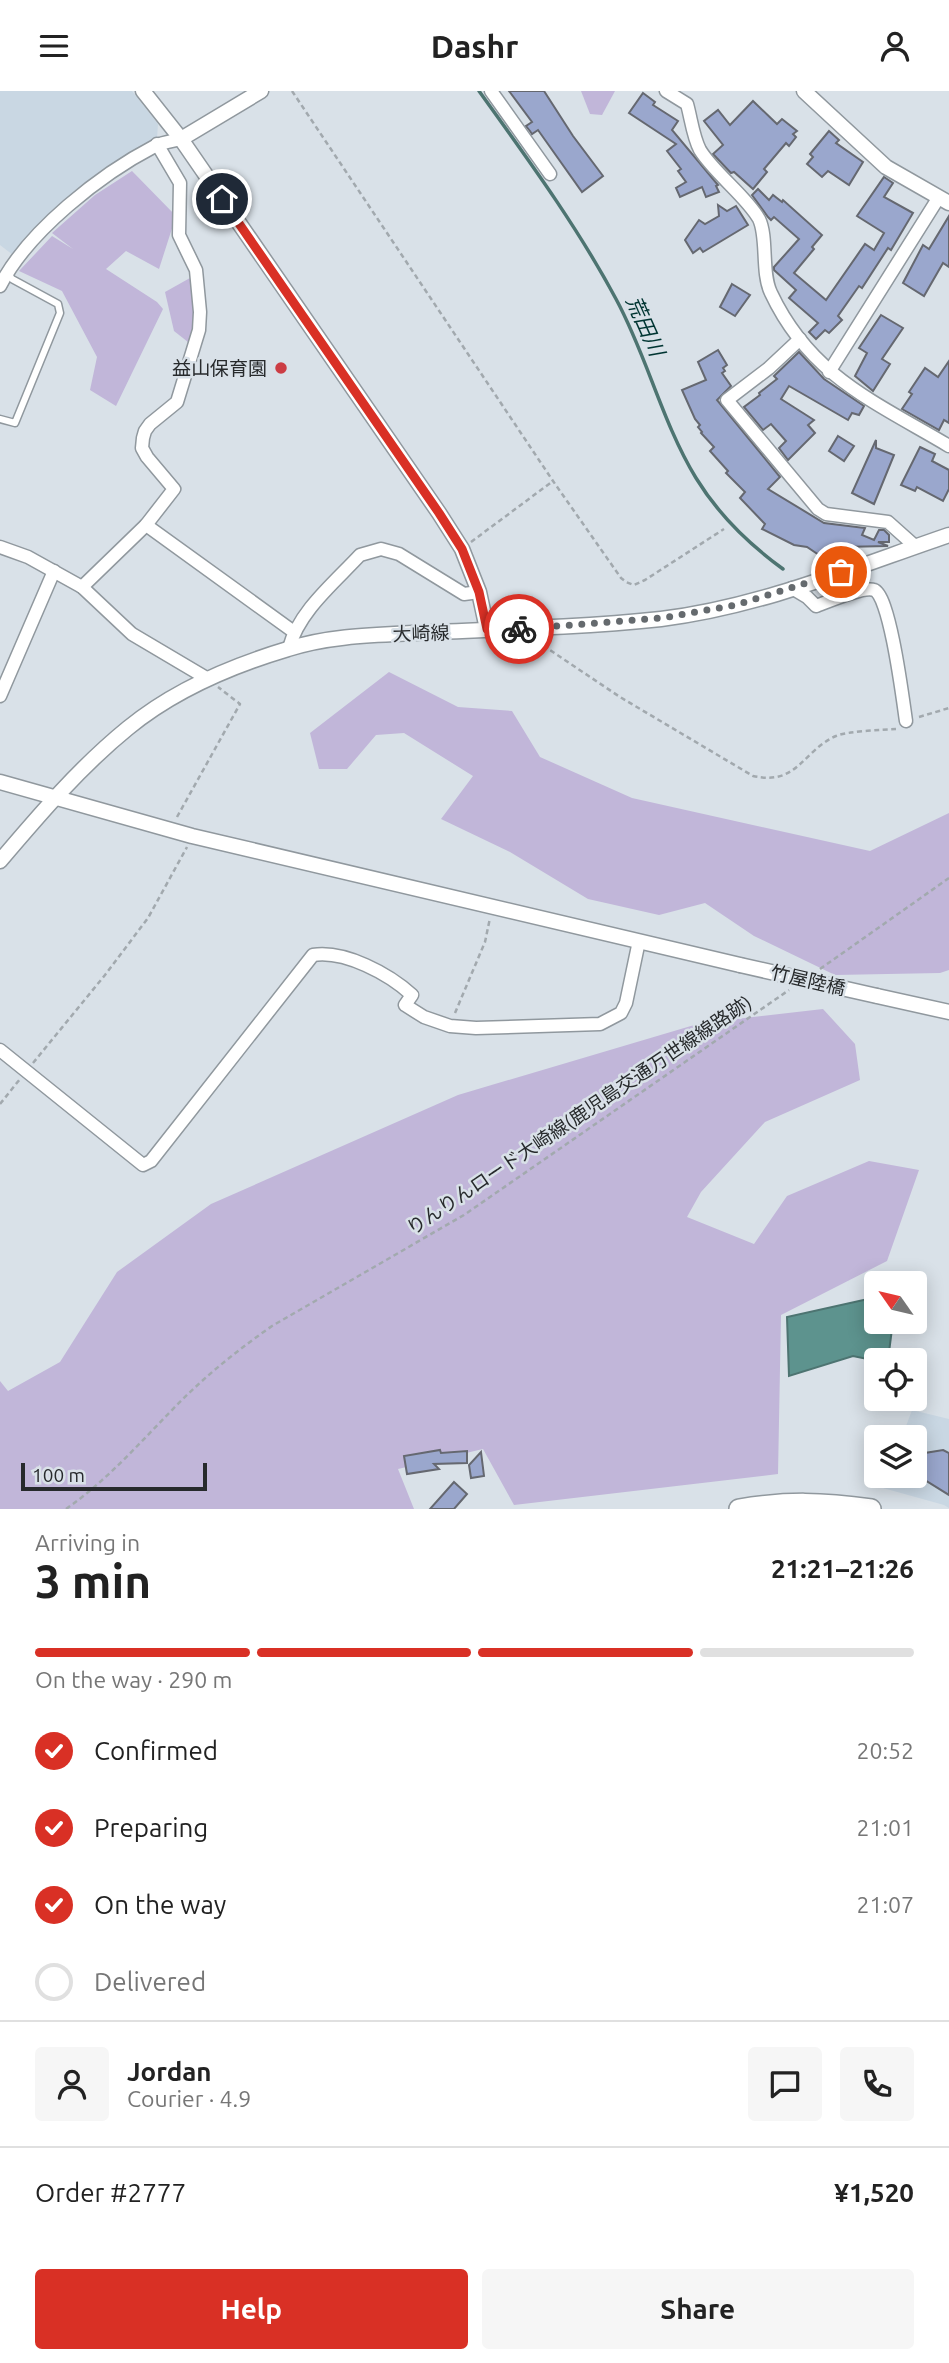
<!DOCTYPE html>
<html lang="en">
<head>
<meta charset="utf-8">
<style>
	body { margin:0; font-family:Ubuntu,"Noto Sans JP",sans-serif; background:#f6f6f6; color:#222; height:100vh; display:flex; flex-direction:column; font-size:26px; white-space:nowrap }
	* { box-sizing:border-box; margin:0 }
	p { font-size:23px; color:#767676 }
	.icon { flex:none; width:38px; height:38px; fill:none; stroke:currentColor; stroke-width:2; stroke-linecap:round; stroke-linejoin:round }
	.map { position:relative; height:1418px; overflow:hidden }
	.side { display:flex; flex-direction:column; background:#fff; flex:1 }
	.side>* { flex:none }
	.needle { width:46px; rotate:304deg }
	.buttons { position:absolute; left:864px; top:1180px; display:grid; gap:14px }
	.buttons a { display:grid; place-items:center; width:63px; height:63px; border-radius:7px; background:#fff; box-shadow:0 4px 18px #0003; font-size:35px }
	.scale { position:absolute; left:21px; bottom:18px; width:186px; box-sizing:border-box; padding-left:7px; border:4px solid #272a2c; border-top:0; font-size:19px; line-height:24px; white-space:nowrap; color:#272a2c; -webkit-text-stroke:5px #d9e1e8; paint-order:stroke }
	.pin { position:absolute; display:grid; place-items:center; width:60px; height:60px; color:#fff; margin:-30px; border:4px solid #fff; border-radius:50%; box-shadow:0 2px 7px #0007 }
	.courier { position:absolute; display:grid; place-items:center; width:70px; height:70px; margin:-35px; border:5px solid #d93025; border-radius:50%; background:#fff; color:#222; box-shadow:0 2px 9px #0007 }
	.headline em { font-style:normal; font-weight:700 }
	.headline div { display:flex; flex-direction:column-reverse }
	.headline { display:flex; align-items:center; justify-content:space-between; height:119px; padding:0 35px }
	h1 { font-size:46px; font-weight:700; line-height:52px }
	.bar { display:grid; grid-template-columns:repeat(4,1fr); gap:10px 7px; align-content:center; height:84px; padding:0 35px }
	.bar i { height:9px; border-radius:5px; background:#e0e0e0 }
	.bar .on { background:#d93025 }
	.bar p { grid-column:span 4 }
	.line { display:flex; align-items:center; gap:18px; padding:0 35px; border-top:2px solid #e0e0e0 }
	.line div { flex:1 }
	.round { display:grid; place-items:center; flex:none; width:74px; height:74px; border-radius:7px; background:#f6f6f6 }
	ol { padding:0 35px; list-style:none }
	li { display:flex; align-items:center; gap:21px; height:77px }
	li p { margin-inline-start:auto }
	li .icon { padding:7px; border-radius:50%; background:#d93025; color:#fff; stroke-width:4 }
	li:last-child { color:#767676 }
	li i { width:38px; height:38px; border:4px solid #e0e0e0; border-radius:50% }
	.button { display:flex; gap:14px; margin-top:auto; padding:14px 35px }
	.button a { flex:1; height:80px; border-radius:7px; background:#d93025; color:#fff; font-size:28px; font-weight:700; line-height:80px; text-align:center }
	.button a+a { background:#f6f6f6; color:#222 }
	header { display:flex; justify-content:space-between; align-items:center; height:91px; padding:0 35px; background:#fff; font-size:32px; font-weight:700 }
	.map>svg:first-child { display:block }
	.built { fill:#c9d7e3 }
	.green { fill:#c1b6d9 }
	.water { fill:#5d938e; stroke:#4d7471; stroke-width:2 }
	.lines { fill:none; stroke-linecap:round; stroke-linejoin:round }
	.stream { stroke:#4d7471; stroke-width:3.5 }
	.building { fill:#9aa7cd; stroke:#656870; stroke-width:2 }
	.service-casing { stroke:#90989e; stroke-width:9 }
	.minor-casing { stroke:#90989e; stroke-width:15 }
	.tertiary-casing { stroke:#90989e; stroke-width:17 }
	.trunk-casing { stroke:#90989e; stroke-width:22 }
	.path { stroke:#a2a9ae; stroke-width:2.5; stroke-dasharray:5 3.5; stroke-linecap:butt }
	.service { stroke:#fff; stroke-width:6 }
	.minor { stroke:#fff; stroke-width:12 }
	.tertiary { stroke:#fff; stroke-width:14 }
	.trunk { stroke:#fff; stroke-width:19 }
	.tertiary-bridge-casing { stroke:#90989e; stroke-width:17; stroke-linecap:butt }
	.tertiary-bridge { stroke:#fff; stroke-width:14 }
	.done { stroke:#656a6e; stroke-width:7; stroke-dasharray:0 12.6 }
	.route { stroke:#d93025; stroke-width:9 }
	.poi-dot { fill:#cc3d44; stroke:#d9e1e8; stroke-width:2.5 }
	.labels { text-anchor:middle; stroke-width:5; stroke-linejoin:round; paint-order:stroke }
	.poi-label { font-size:19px; fill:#272a2c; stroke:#d9e1e8; text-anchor:end }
	.street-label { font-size:19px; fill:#272a2c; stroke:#d9e1e8 }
	.water-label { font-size:21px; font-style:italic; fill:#003532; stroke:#d9e1e8 }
</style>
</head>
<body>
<header><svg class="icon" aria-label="menu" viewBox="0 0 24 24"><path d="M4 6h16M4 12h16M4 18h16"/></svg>Dashr<svg class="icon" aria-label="person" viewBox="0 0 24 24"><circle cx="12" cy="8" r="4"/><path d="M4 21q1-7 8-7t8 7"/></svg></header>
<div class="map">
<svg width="949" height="1418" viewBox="0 0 949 1418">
	<rect width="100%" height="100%" fill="#d9e1e8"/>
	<!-- built -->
	<g class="built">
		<path d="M0 0H132L158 33 157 47 13 164 0 154Z"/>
		<path d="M912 1319 949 1328V1417L944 1414 883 1397 888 1384H915V1346H902Z"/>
	</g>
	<!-- green -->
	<g class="green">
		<path d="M581 0H615L602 24 590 23Z"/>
		<path d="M132 80 176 125 159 178 126 160 106 178 157 211 163 218 116 315 90 299 97 266 62 200 19 180 52 145 73 158 52 142 95 104Z"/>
		<path d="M190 187 195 237 188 251 174 240 165 201Z"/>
		<path d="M389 581 458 616 512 620 540 666 632 707 870 760 949 722V879L940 882 835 884 754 845 705 812 659 824 588 808 510 761 441 728 473 685 404 642 376 644 347 678H319L310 642Z"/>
		<path d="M823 918 855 953 860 989 765 1031 701 1101 687 1126 754 1153 787 1105 869 1070 919 1079 887 1170 781 1224 778 1383 514 1414 483 1358 398 1378 414 1418H0V1290L8 1300 60 1271 117 1181 211 1113 458 1004 701 932Z"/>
	</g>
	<!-- water -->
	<path class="water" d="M877 1206V1230H893L888 1269 877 1270 853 1265 789 1285 787 1226Z"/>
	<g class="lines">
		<!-- stream -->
		<path class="stream" d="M479 0C527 67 577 135 616 208 647 265 662 331 696 387 718 423 750 454 783 478"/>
	</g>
	<!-- building -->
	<g class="building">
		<path d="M509 0H544L573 45 603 85 582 101 538 39 532 43 530 40 526 35 532 31Z"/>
		<path d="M643 2 655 11 653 14 678 30 672 39 718 94 716 95 719 101 706 106 702 96 680 106 676 97 686 91 678 80 681 78 667 60 676 53 629 22Z"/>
		<path d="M753 10 777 33 782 28 797 40 793 43 796 46 789 55 786 52 764 78 767 81 753 98 734 81 731 82 713 63 723 54 704 30 718 19 730 34Z"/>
		<path d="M829 40 839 49 836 52 863 71 849 94 828 80 822 86 807 73 813 66 810 63Z"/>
		<path d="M884 86 893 92 884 106 913 122 891 159 888 157 862 197 859 195 838 225 842 229 829 242 825 239 816 248 809 241 818 232 789 207 796 199 774 179V176L799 148 774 126 771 129 768 126 752 104 758 98 769 109 773 104 782 111 783 109 822 144 812 156 814 158 794 182 826 209 865 153 874 159 884 142 857 125Z"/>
		<path d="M718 114 727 120 736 115 748 134 703 161 700 157 693 162 685 149 699 129 705 133 719 125Z"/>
		<path d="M949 125V176L943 172 924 205 903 192 923 154 929 158Z"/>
		<path d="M732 193 750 204 735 225 720 216Z"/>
		<path d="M881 224 903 237 882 268 890 273 873 300 855 285 867 262 859 257Z"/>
		<path d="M718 259 727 274 723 277 725 280 722 282 731 295 717 309 780 386 768 398 824 432 865 437 862 444 874 449 879 439H884L889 444V451H878L888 455 841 456V460H832V466H822L807 456 794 454 762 438 765 433 740 407 745 401 726 382 728 380 710 360 714 356 701 342 702 341 698 336 700 334 695 328 682 299 706 289 698 271Z"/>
		<path d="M799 261 824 288 864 315 859 324 852 322 848 329 789 295 781 308 814 329 808 334 815 342 788 369 779 357 786 350 771 333 763 339 744 316 760 304 759 302 777 288 774 285Z"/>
		<path d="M949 270V332L944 329 939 339 902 318 912 303 909 301 925 277 938 286Z"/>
		<path d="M838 345 854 355 844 370 829 360Z"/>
		<path d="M876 349V357L894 364 874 413 852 402Z"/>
		<path d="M920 356 935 363 932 370 949 379V398L943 410 917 396 915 400 901 394Z"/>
		<path d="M440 1359 441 1362 467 1360V1372L434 1373 439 1378 407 1383 404 1365Z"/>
		<path d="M943 1359 949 1362V1404L925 1389 920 1371 925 1362Z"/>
		<path d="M481 1361 484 1385 471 1387 469 1374Z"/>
		<path d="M454 1391 467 1403 454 1418H430Z"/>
	</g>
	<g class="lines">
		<defs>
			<path id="service" d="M0 328 15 332 60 222 58 213 12 188 7 180"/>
			<g id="minor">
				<path d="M491 0 550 83"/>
				<path d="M666 0 687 13C691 27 693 46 700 59 714 82 747 106 759 128 768 146 761 182 771 202 810 285 875 311 949 355"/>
				<path d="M0 195C28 140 101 83 155 55 163 51 173 50 181 48"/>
				<path d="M800 248 769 277 727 309 818 418 826 423 888 431 916 456"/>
				<path d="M829 281 939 106"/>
				<path d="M146 434 294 541"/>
				<path d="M0 456 28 466 82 496 132 543 208 588"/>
				<path d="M82 496 146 434 174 398 147 366 142 357 143 347 145 340 150 333 177 311 199 239 200 221 196 179 179 144 180 92 157 53"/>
				<path d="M792 497 807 506 816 515C827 511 864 495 874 499 890 504 903 610 906 630"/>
				<path d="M289 557C299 520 334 492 360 464L381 458 399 463 464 503 479 501"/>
				<path d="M0 605 54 480"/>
				<path d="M0 959 143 1074 151 1070 313 864C345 859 389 883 412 904L405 914 424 926 450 935 476 937 600 933 621 922 626 912 639 850"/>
			</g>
			<g id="tertiary">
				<path d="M143 0 181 48 439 422 462 458 479 501 487 538"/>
				<path d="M804 0 886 76 949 112"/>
				<path d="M181 48 261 0"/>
				<path d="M0 691 192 745 740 874"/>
				<path d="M0 770C40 723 80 676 128 637 173 600 231 575 288 558 334 543 386 544 434 541 509 538 585 536 661 528 760 516 855 476 949 444"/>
				<path d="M877 905 949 921"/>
			</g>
			<path id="trunk" d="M739 1418C787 1410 823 1411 871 1418"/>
		</defs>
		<!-- service casing -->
		<use href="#service" class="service-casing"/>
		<!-- minor casing -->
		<use href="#minor" class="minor-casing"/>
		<!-- tertiary casing -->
		<use href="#tertiary" class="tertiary-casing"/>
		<!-- trunk casing -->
		<use href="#trunk" class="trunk-casing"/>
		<!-- path -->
		<g class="path">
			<path d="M292 0 553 390 621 487 626 491 634 494 645 489 724 438"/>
			<path d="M471 451 553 390"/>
			<path d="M538 548 541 553 620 606 753 685C798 695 802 660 836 645 848 640 881 639 896 638"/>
			<path d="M919 626 949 617"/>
			<path d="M177 726 240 613 218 596"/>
			<path d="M820 878 949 787"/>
			<path d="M455 922 485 851 490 827"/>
			<path d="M33 972 105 884 148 827 187 756"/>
			<path d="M0 1013 20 988"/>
			<path d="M66 1418C112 1386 148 1342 188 1303 214 1278 242 1256 272 1235L464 1124 789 899"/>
		</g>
		<!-- service -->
		<use href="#service" class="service"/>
		<!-- minor -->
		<use href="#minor" class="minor"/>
		<!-- tertiary -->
		<use href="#tertiary" class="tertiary"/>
		<!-- trunk -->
		<use href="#trunk" class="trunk"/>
		<defs>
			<path id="tertiary-bridge" d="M740 874 877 905"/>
		</defs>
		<!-- tertiary-bridge casing -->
		<use href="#tertiary-bridge" class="tertiary-bridge-casing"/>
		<!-- tertiary-bridge -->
		<use href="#tertiary-bridge" class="tertiary-bridge"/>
	</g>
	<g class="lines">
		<!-- done -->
		<path class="done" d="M519 538 662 527 736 514 841 481"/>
		<!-- route -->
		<path class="route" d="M222 108 439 422 462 458 479 501 487 538H519"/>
	</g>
	<!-- markers -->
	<circle class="poi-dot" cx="281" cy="277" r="7"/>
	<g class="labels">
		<!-- poi labels -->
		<g class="poi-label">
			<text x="267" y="284">益山保育園</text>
		</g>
		<!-- street labels -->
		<g class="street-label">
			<text transform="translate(421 542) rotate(-2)" y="7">大崎線</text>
			<text transform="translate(808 889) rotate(13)" y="7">竹屋陸橋</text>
			<text transform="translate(579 1024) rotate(-34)" y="7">りんりんロード大崎線(鹿児島交通万世線線路跡)</text>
		</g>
		<!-- water labels -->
		<g class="water-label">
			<text transform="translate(645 235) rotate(66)" y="7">荒田川</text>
		</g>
	</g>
</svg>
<div class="buttons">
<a><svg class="needle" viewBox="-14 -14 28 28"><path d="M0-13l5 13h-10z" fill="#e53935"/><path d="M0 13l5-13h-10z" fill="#767676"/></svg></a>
<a><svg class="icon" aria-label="locate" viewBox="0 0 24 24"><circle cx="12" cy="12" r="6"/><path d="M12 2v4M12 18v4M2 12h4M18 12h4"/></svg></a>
<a><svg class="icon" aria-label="layers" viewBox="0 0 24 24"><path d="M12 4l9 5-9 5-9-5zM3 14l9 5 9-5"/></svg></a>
</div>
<div class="scale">100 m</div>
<div class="pin" style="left:841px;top:481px;background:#ea580c"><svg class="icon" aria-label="bag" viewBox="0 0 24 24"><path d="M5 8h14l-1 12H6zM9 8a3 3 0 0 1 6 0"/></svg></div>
<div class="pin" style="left:222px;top:108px;background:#1f2937"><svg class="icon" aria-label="home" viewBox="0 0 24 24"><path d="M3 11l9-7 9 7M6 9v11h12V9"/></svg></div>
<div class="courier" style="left:519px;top:538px"><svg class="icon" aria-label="bike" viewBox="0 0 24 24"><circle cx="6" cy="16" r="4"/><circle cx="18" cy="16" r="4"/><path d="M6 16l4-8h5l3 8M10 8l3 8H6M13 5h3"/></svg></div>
</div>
<section class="side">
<div class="headline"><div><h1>3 min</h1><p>Arriving in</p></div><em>21:21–21:26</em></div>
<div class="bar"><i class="on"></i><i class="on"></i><i class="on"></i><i></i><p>On the way · 290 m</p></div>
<ol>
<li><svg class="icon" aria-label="check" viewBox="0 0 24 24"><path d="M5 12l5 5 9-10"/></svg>Confirmed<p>20:52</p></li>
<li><svg class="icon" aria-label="check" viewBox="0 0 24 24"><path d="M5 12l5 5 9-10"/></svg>Preparing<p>21:01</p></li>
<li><svg class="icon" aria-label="check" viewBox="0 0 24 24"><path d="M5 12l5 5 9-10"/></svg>On the way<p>21:07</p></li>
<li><i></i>Delivered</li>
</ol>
<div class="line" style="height:126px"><a class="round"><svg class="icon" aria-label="person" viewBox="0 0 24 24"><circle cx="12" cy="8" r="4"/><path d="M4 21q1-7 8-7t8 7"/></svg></a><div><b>Jordan</b><p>Courier · 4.9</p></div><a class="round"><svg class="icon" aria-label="chat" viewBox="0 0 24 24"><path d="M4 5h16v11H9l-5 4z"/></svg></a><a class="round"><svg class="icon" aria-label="phone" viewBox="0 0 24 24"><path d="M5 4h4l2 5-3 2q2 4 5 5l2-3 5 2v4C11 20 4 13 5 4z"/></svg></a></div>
<div class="line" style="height:91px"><div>Order #2777</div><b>¥1,520</b></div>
<div class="button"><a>Help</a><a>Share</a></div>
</section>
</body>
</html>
